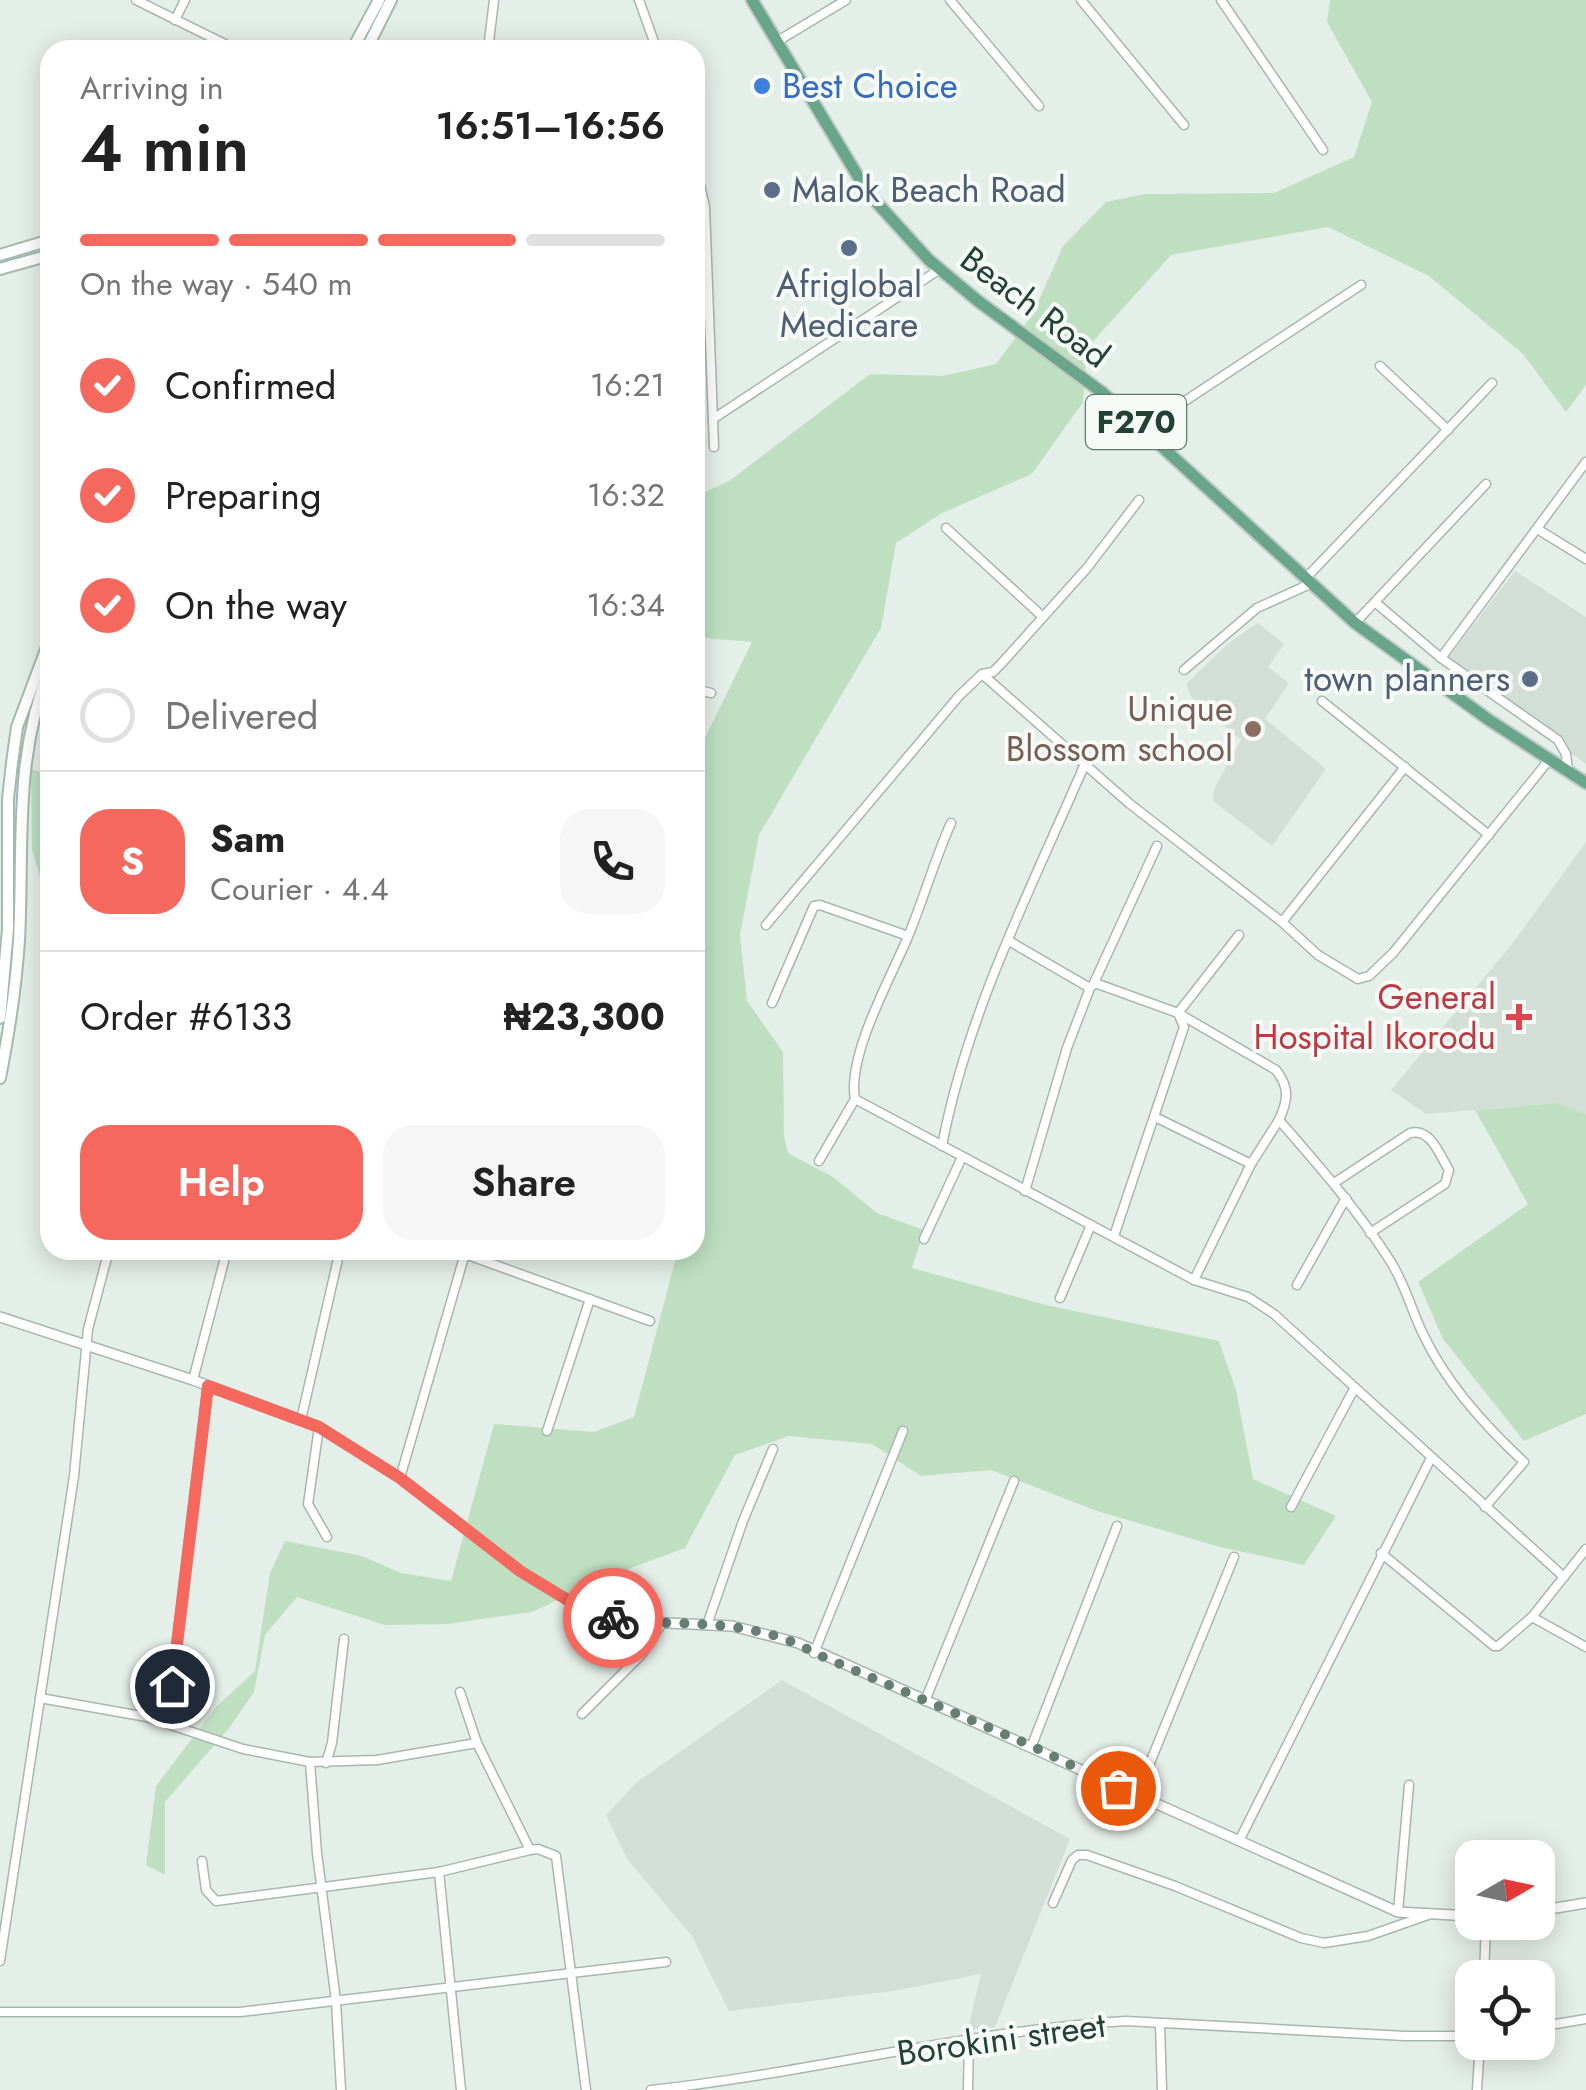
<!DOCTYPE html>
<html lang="en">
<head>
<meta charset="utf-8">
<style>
	body { margin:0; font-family:Jost,sans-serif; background:#f6f6f6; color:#222; height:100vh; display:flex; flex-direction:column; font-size:38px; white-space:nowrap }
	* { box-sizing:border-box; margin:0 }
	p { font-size:32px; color:#767676 }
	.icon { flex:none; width:55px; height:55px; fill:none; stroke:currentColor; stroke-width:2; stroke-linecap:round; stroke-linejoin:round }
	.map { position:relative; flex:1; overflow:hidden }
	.details { position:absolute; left:40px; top:40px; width:665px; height:1220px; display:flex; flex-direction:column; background:#fff; border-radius:30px; box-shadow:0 5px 25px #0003 }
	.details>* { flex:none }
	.needle { width:65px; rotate:81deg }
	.controls { position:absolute; left:1455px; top:1840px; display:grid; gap:20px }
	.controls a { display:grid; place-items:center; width:100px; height:100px; border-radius:20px; background:#fff; box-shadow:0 5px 25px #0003; font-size:50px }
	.pin { position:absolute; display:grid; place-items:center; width:85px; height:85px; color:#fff; margin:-42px; border:5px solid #fff; border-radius:50%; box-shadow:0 2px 10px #0007 }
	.courier { position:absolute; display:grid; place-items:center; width:100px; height:100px; margin:-50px; border:8px solid #f4685d; border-radius:50%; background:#fff; color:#222; box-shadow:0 2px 12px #0007 }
	.headline em { font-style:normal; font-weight:600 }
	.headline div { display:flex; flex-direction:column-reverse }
	.headline { display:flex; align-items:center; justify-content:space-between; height:170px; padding:0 40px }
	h1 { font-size:65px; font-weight:600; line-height:75px }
	.bar { display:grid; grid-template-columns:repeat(4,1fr); gap:15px 10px; align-content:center; height:120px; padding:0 40px }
	.bar i { height:12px; border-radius:8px; background:#e0e0e0 }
	.bar .active { background:#f4685d }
	.bar p { grid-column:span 4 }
	.line { display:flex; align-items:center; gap:25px; padding:0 40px; border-top:2px solid #e0e0e0 }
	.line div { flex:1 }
	.round { display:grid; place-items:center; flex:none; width:105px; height:105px; border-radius:30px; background:#f6f6f6 }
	ol { padding:0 40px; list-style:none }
	li { display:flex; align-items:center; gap:30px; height:110px }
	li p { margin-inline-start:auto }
	li .icon { padding:10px; border-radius:50%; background:#f4685d; color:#fff; stroke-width:4 }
	li:last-child { color:#767676 }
	li i { width:55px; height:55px; border:5px solid #e0e0e0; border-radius:50% }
	.button { display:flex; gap:20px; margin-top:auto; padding:20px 40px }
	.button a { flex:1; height:115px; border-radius:30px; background:#f4685d; color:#fff; font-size:40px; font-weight:600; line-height:115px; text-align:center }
	.button a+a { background:#f6f6f6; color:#222 }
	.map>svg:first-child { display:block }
	.built { fill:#d3ded7 }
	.green { fill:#bee0c1 }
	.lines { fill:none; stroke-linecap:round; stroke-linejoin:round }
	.minor-casing { stroke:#a7b7af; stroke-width:11 }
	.tertiary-casing { stroke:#a7b7af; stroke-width:12 }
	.secondary-casing { stroke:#a3bbae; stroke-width:14 }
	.primary-casing { stroke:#c1cac6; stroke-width:15 }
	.minor { stroke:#fff; stroke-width:8 }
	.tertiary { stroke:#fff; stroke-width:9 }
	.secondary { stroke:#fff; stroke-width:10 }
	.primary { stroke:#69a58b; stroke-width:11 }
	.done { stroke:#677e73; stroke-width:10; stroke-dasharray:0 18 }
	.route { stroke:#f4685d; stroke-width:12 }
	.shop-dot { fill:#3f7fe0; stroke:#f6fbf8; stroke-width:4 }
	.service-dot { fill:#5c6f8a; stroke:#f6fbf8; stroke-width:4 }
	.education-dot { fill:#8d6e63; stroke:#f6fbf8; stroke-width:4 }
	.health-dot { fill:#e0444e; stroke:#f6fbf8; stroke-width:4 }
	.labels { text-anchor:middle; stroke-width:8; stroke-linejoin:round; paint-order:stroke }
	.shield { fill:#f6fbf8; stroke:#62796f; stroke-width:2.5 }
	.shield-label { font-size:32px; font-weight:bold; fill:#234134 }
	.shop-label { font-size:35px; fill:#366cbe; stroke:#f6fbf8; text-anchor:start }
	.service-label { font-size:35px; fill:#4e5e75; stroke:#f6fbf8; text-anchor:start }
	.street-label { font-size:35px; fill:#234134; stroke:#f6fbf8 }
	.education-label { font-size:35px; fill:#785e54; stroke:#f6fbf8; text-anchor:end }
	.health-label { font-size:35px; fill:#be3a42; stroke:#f6fbf8; text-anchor:end }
</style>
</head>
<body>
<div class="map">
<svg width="1586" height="2090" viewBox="0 0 1586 2090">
	<rect width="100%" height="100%" fill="#e5efe9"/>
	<!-- built -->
	<g class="built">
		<path d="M1515 571 1586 617V764L1445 662Z"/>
		<path d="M1258 623 1284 644 1268 667 1289 683 1265 719 1326 769 1272 846 1213 801 1214 789 1241 740 1192 698 1186 684 1231 641Z"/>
		<path d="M1586 842V1114L1557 1103 1426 1114 1391 1090 1512 944Z"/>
		<path d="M782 1680 1070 1839 995 2027 968 2029 981 1974 893 1991 729 2011 692 1936 627 1859 606 1815 637 1782Z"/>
	</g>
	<!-- green -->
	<g class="green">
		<path d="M1330 0H1586V385L1566 412 1523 354 1429 276 1328 227 1171 255 1087 348 1083 402 1032 474 942 513 896 543 881 628 759 835 740 935 747 1001 783 1052 784 1137 788 1153 833 1177 877 1213 924 1230 912 1268 1046 1305 1219 1341 1236 1390 1253 1479 1336 1516 1304 1565 1220 1547 1097 1511 991 1470 921 1476 872 1444 789 1436 735 1455 685 1548 609 1576 532 1612 447 1624 385 1625 297 1597 265 1635 254 1692 230 1727 165 1802V1875L146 1865 156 1786 216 1707 255 1671 270 1573 285 1541 362 1556 401 1573 451 1581 494 1424 594 1432 634 1417 678 1250H695V766L701 746 752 642 695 637V497L729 481 870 374 943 376 996 364 1033 314 1063 246 1106 202 1145 194 1274 193 1354 157 1372 102 1327 22Z"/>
		<path d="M31 769 50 775V909L32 850Z"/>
		<path d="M1557 1103 1586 1114V1414L1524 1441 1443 1339 1418 1282 1528 1204 1475 1110Z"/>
	</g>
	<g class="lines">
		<defs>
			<g id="minor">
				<path d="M136 0 237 50"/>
				<path d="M639 0 657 50"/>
				<path d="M950 0 1039 106"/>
				<path d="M1081 0 1184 125"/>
				<path d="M1221 0 1323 150"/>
				<path d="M175 20 185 0"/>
				<path d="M776 42 846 0"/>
				<path d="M488 50 494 0"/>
				<path d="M695 163 705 207 714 447"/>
				<path d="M1380 366 1448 430"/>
				<path d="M713 419 940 269"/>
				<path d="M1144 428 1361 285"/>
				<path d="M946 528 1043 617"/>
				<path d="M1539 530 1586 559"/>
				<path d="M1305 579 1492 383"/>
				<path d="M1376 603 1441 658 1558 740 1566 754 1568 770"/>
				<path d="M1355 623 1486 484"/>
				<path d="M1441 658 1586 462"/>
				<path d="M1184 670 1257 608 1310 584"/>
				<path d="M982 674 1130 804 1282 922 1318 955 1358 979 1369 976 1393 953 1549 760"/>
				<path d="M695 689 711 693"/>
				<path d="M1322 701 1489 835"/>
				<path d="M951 823C934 861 923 901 907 939 890 979 847 1056 855 1099L1194 1280 1248 1297 1274 1314 1564 1577"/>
				<path d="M1282 922 1405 767"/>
				<path d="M766 925 959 696 982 674 993 672 1001 664 1087 568 1139 500"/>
				<path d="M1239 935 1178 1013 1276 1070C1290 1088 1288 1100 1279 1120"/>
				<path d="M1009 941 1090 988 1067 1048 1025 1191"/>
				<path d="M1095 983 1178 1013 1184 1027 1114 1236"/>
				<path d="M1093 985 1157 846"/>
				<path d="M772 1003 814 906 820 905 908 936"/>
				<path d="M1155 1117 1251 1164"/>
				<path d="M942 1146C967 1013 1031 889 1084 766"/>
				<path d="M819 1161 855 1099"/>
				<path d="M1334 1183 1410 1133C1431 1128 1439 1154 1449 1170L1445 1184 1370 1233"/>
				<path d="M924 1239 962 1157"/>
				<path d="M465 1254 650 1321"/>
				<path d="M1194 1280 1251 1164 1279 1120C1318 1165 1357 1209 1389 1259 1405 1283 1411 1310 1424 1336 1447 1384 1485 1426 1524 1462L1485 1507"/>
				<path d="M1297 1285 1346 1198"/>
				<path d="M1060 1298 1091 1225"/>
				<path d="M193 1380 227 1250"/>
				<path d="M301 1420 340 1250"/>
				<path d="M319 1427 308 1504 327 1537"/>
				<path d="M547 1431 590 1299"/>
				<path d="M400 1478 466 1250"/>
				<path d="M1291 1507 1354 1389"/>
				<path d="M1381 1553 1494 1646H1498L1532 1617 1586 1549"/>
				<path d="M1532 1617 1586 1647"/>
				<path d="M707 1625 743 1521 773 1449"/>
				<path d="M814 1653 903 1431"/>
				<path d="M460 1692 477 1743 530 1850"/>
				<path d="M40 1698 147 1717 243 1749 310 1762 377 1760 477 1743"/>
				<path d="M925 1701 1014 1481"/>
				<path d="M582 1714 641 1655 662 1623"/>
				<path d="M167 1722 208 1386"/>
				<path d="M1032 1745 1117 1526"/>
				<path d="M310 1762 317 1853 336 2001 341 2090"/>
				<path d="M326 1763 332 1743 344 1639"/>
				<path d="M1136 1797 1234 1557"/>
				<path d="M1239 1841 1431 1458"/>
				<path d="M202 1861 206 1890 216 1901 439 1872 530 1850 538 1849 556 1856 586 2090"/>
				<path d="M439 1872 461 2090"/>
				<path d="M1053 1903 1072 1860 1078 1855H1087L1175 1886 1301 1938 1324 1943 1368 1936 1428 1915"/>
				<path d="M1398 1912 1409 1785"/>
				<path d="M0 1961 74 1476 88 1329 109 1250"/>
				<path d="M1484 1978 1486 1922"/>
				<path d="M0 2012H240L666 1962"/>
				<path d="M1160 2023 1162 2090"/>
				<path d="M1538 2027 1586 2019"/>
				<path d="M651 2090C810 2073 966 2031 1126 2021L1405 2036H1472"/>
				<path d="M968 2090 969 2039"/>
				<path d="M1477 2090 1480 2042"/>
			</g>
			<g id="tertiary">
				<path d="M0 1317 193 1380 319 1427 400 1478 520 1571 584 1610 627 1621 732 1626 798 1643 1398 1912 1472 1916"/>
				<path d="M1538 1911 1586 1903"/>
			</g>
			<g id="secondary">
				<path d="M352 50 379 0"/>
				<path d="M366 50 391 0"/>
				<path d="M0 255 50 240"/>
				<path d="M0 269 50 255"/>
				<path d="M0 1018 8 929V799L12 763 17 727 50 639"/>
				<path d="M0 1078C9 1032 16 987 19 941 24 844 13 760 50 667"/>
			</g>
			<path id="primary" d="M752 0 868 193 929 260 978 301 1103 393 1355 623 1489 720 1586 783"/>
		</defs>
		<!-- minor casing -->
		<use href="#minor" class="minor-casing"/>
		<!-- tertiary casing -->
		<use href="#tertiary" class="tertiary-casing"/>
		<!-- secondary casing -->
		<use href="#secondary" class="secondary-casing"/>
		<!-- primary casing -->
		<use href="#primary" class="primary-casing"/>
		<!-- minor -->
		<use href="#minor" class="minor"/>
		<!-- tertiary -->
		<use href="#tertiary" class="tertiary"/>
		<!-- secondary -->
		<use href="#secondary" class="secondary"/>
		<!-- primary -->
		<use href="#primary" class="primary"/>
	</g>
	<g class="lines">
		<!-- done -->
		<path class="done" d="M613 1618 626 1622C688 1624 760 1620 814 1653L1032 1746 1118 1788"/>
		<!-- route -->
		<path class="route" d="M172 1686 208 1386 319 1427 400 1478 520 1571 584 1610 613 1618"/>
	</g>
	<!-- markers -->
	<circle class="shop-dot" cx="762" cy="86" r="10"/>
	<g class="service-dot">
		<circle cx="772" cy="190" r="10"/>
		<circle cx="849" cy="248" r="10"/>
		<circle cx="1530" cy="679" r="10"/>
	</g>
	<circle class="education-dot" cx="1253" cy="729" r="10"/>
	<path class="health-dot" d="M1514 1002h10v10h10v10h-10v10h-10v-10h-10v-10h10z"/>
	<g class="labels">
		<!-- shield labels -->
		<rect class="shield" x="1086" y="395" width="100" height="54" rx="8"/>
		<g class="shield-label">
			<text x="1136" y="433">F270</text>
		</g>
		<!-- shop labels -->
		<g class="shop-label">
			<text x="782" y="98">Best Choice</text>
		</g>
		<!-- service labels -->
		<g class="service-label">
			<text x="792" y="202">Malok Beach Road</text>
			<text x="849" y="297" text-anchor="middle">Afriglobal<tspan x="849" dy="40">Medicare</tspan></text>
			<text x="1510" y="691" text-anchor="end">town planners</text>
		</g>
		<!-- street labels -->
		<g class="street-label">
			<text transform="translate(1035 307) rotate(37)" y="12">Beach Road</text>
			<text transform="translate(1001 2039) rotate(-8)" y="12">Borokini street</text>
		</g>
		<!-- education labels -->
		<g class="education-label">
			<text x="1233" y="721">Unique<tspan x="1233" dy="40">Blossom school</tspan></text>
		</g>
		<!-- health labels -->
		<g class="health-label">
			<text x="1496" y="1009">General<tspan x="1496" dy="40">Hospital Ikorodu</tspan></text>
		</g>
	</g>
</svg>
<div class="controls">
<a><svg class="needle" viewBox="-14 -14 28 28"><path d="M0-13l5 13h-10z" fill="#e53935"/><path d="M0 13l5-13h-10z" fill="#767676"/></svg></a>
<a><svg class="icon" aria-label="locate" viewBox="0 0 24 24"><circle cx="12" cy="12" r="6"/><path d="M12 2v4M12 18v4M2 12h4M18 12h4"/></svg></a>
</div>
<div class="pin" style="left:1118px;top:1788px;background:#ea580c"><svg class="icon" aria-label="bag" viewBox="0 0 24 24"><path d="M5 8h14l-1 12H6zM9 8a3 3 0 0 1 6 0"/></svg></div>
<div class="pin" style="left:172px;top:1686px;background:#1f2937"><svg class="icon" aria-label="home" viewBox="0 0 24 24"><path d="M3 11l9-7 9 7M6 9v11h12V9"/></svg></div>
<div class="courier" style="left:613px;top:1618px"><svg class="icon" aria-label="bike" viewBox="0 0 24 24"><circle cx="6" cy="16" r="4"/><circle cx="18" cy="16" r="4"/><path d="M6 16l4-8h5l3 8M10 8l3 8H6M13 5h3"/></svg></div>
<section class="details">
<div class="headline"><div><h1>4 min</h1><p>Arriving in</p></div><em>16:51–16:56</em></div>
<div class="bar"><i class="active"></i><i class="active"></i><i class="active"></i><i></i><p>On the way · 540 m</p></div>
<ol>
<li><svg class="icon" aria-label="check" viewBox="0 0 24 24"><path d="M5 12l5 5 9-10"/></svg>Confirmed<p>16:21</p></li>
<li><svg class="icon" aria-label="check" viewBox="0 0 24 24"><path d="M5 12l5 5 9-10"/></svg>Preparing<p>16:32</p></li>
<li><svg class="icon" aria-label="check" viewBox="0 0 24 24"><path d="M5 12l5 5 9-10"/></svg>On the way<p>16:34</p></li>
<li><i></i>Delivered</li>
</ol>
<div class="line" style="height:180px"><b class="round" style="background:#f4685d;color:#fff">S</b><div><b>Sam</b><p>Courier · 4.4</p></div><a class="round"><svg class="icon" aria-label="phone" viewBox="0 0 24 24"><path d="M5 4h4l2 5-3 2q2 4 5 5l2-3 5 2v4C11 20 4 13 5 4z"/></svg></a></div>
<div class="line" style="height:130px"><div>Order #6133</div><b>₦23,300</b></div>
<div class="button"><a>Help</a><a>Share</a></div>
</section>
</div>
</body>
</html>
